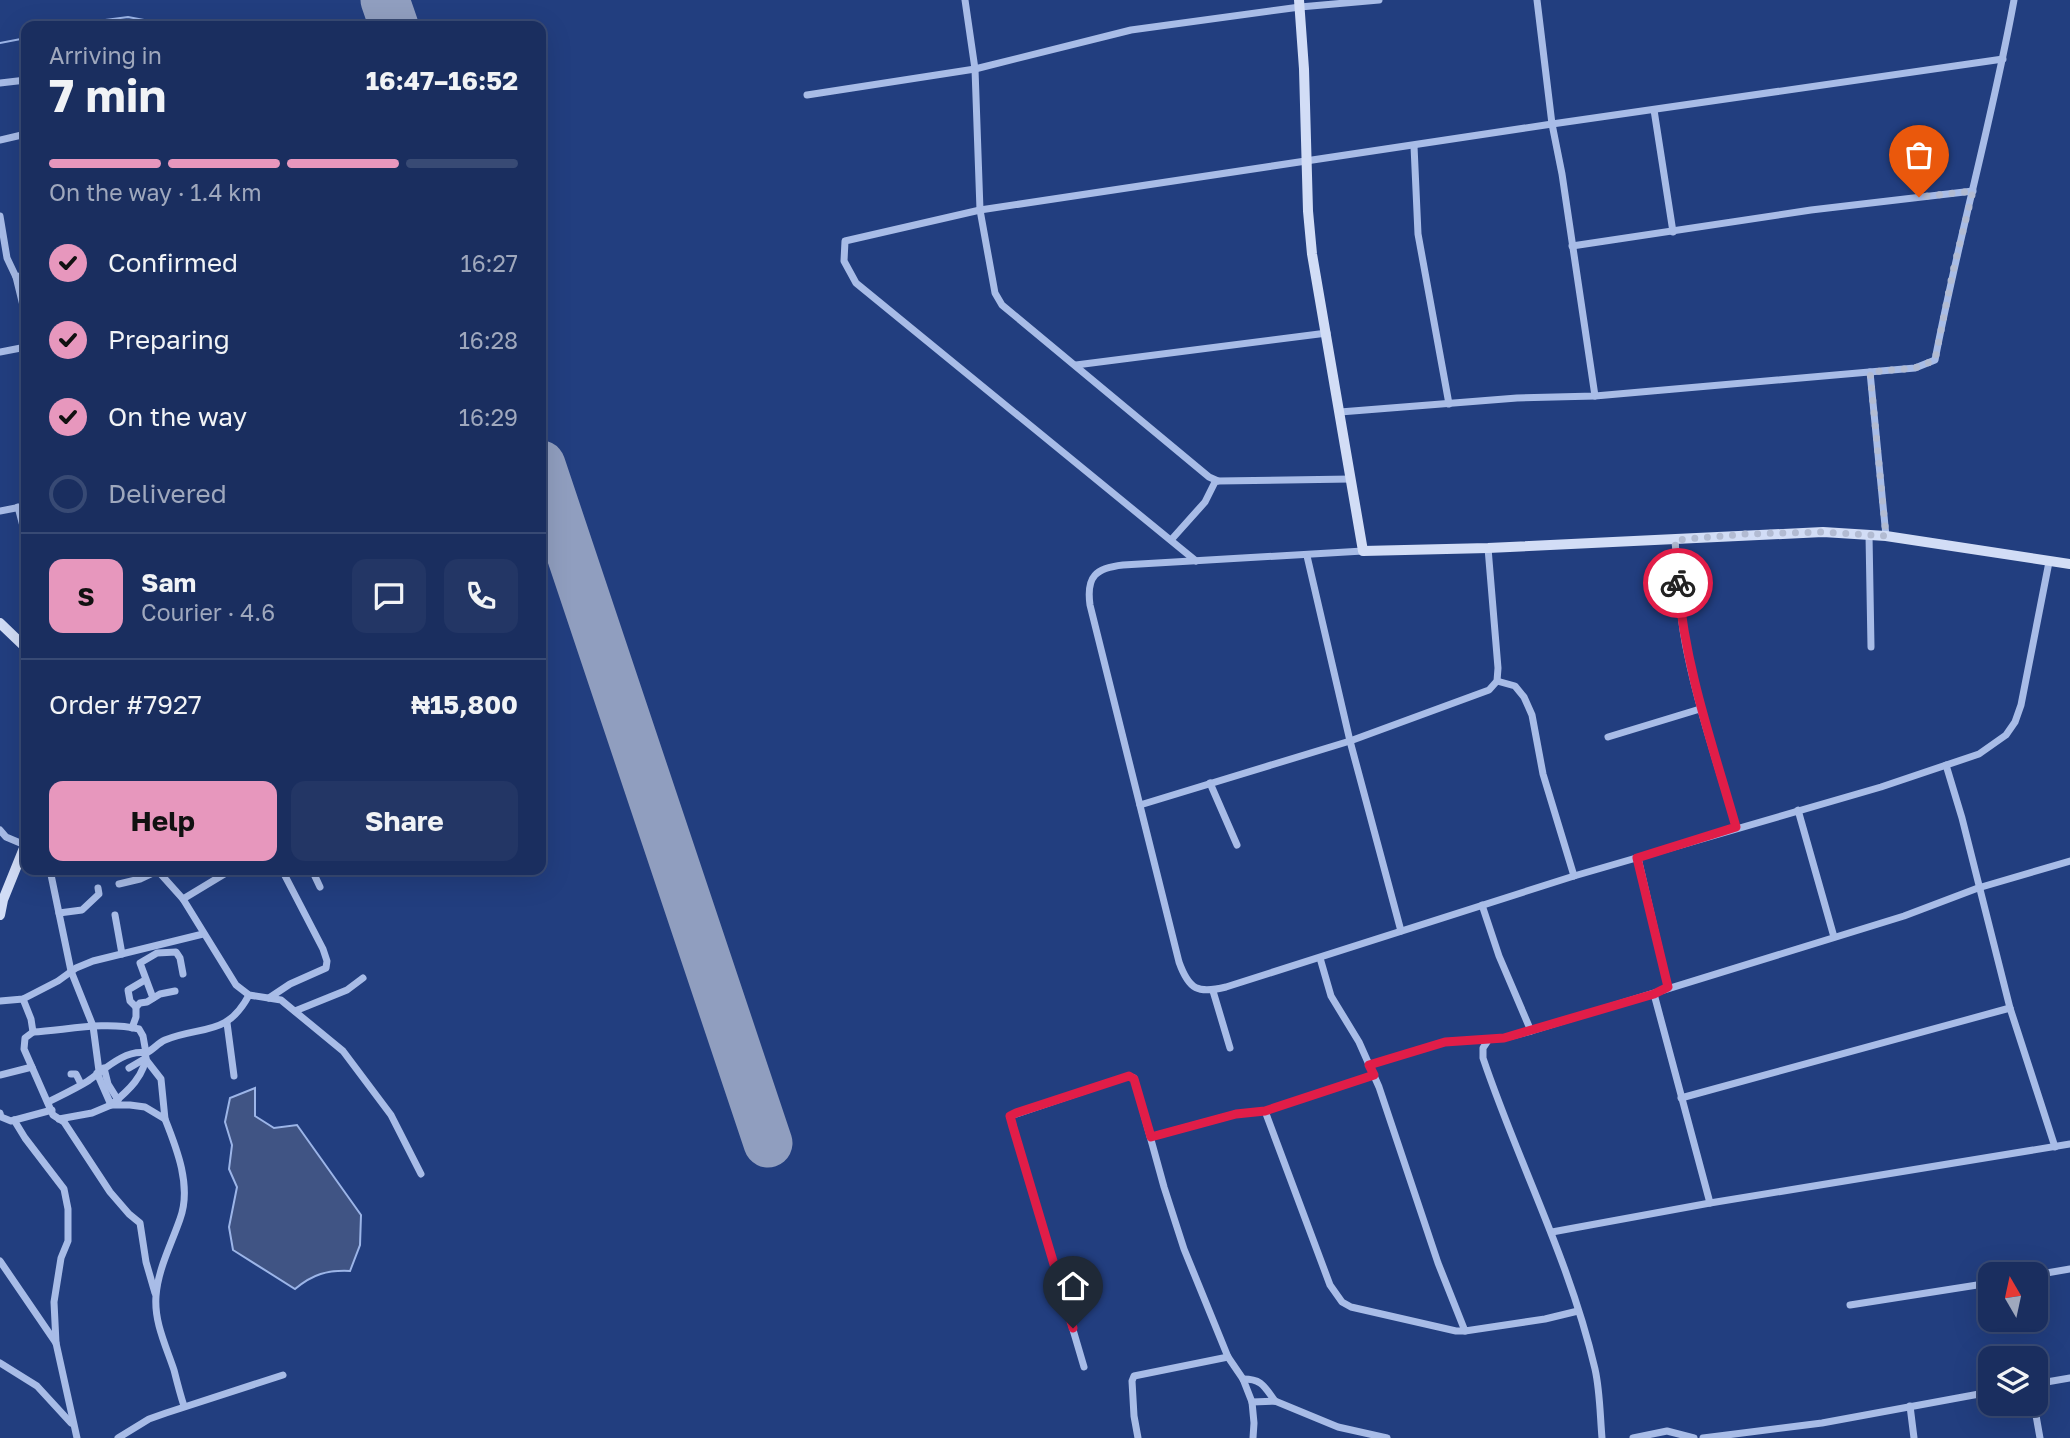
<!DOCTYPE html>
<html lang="en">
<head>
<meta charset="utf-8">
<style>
	body { margin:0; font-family:"Golos Text",sans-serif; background:#233665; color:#f1f3f6; height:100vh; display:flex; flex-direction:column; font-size:26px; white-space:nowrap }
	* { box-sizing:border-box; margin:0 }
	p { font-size:23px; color:#9fa8bd }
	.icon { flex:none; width:38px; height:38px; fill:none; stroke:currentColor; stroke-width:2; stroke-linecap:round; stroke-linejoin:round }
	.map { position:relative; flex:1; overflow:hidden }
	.sheet { position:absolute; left:21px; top:21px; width:525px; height:854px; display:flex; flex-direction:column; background:#1a2e5f; border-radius:14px; box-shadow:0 7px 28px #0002,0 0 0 2px #384a74 }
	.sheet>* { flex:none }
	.needle { width:46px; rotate:351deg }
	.fabs { position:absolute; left:1978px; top:1262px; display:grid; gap:14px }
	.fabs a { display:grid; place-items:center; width:70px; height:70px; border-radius:14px; background:#1a2e5f; box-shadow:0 7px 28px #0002,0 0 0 2px #384a74; font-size:35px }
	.pin { position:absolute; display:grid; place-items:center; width:60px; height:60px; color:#fff; margin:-72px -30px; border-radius:50% 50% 50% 0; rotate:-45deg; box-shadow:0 0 7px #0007 }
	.pin .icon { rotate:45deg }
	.courier { position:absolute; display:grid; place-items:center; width:70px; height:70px; margin:-35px; border:5px solid #e11d48; border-radius:50%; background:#fff; color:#222; box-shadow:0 2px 9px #0007 }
	.summary em { font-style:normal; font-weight:700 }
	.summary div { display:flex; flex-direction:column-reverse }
	.summary { display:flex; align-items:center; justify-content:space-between; height:119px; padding:0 28px }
	h1 { font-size:46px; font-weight:700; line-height:52px }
	.bar { display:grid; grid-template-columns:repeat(4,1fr); gap:10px 7px; align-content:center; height:84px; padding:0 28px }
	.bar i { height:9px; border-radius:5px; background:#384a74 }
	.bar .selected { background:#e797bd }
	.bar p { grid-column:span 4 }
	.line { display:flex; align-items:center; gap:18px; padding:0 28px; border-top:2px solid #384a74 }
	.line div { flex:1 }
	.round { display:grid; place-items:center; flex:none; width:74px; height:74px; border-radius:14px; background:#233665 }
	ol { padding:0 28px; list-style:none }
	li { display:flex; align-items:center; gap:21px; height:77px }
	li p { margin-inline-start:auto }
	li .icon { padding:7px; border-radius:50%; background:#e797bd; color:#111; stroke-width:4 }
	li:last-child { color:#9fa8bd }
	li i { width:38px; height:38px; border:4px solid #384a74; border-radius:50% }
	.primary-button { display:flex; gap:14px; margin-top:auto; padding:14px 28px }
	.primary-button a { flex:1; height:80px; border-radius:14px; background:#e797bd; color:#111; font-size:28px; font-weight:700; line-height:80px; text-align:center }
	.primary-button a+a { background:#233665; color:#f1f3f6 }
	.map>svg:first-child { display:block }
	.water { fill:#405484; stroke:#9cb5e8; stroke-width:2 }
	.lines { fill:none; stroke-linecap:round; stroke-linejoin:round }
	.stream { stroke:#9cb5e8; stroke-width:2 }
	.runway { stroke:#909ebf; stroke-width:49 }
	.street { stroke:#a8bce7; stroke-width:7 }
	.secondary { stroke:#d2ddf6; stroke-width:10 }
	.done { stroke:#b2bbd2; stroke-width:7; stroke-dasharray:0 12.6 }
	.route { stroke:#e11d48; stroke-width:9 }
</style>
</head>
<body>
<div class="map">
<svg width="2070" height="1438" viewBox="0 0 2070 1438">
	<rect width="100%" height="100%" fill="#223e7f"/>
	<!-- water -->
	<path class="water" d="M255 1088V1116L274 1128 297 1125 361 1215 360 1245 350 1271C327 1270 313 1274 295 1289L233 1250 229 1227 237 1187 229 1169 232 1145 225 1122 230 1098Z"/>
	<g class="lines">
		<!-- stream -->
		<g class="stream">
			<path d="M90 22 128 17 176 26"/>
			<path d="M0 43 26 38"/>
		</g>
		<!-- runway -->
		<g class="runway">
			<path d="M385 0 394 26"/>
			<path d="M541 465 768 1143"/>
		</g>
		<!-- street -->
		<g class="street">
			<path d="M965 0 975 69 980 210 995 293 1002 305 1209 477 1218 481 1351 479"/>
			<path d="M1537 0 1552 124 1562 174 1595 396"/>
			<path d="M0 83 26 80"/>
			<path d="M807 95 975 69 1131 30 1300 7 1379 0"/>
			<path d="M1654 110 1673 232"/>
			<path d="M23 135 26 149"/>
			<path d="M0 140 26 134"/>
			<path d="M1414 146 1418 234 1449 404"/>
			<path d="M0 216 7 258 16 277 26 318"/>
			<path d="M1572 246 1811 210 1973 191"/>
			<path d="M16 277 26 274"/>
			<path d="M0 352 26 347"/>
			<path d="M1076 365 1327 333"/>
			<path d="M1870 372 1886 536"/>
			<path d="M1340 412 1517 398 1595 396 1915 368 1935 360C1958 239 1992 121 2014 0"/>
			<path d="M18 507 26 538"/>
			<path d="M0 511 26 506"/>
			<path d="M1869 535 1871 647"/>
			<path d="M1171 540 1205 502 1215 482 1218 481"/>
			<path d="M1675 540C1678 577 1679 615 1687 652 1699 711 1719 769 1736 827"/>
			<path d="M1363 551 1123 565C1096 568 1086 576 1090 605L1179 962C1189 990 1198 994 1226 987L1574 876 1881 787 1979 754 2006 735 2015 722 2021 705 2049 562"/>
			<path d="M1307 556 1350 741 1401 931"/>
			<path d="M1196 561 856 283 844 261 845 241 980 210 1552 124 2003 59"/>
			<path d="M1497 681 1515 686 1524 697 1532 715 1543 774 1574 876"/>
			<path d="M1608 737 1700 709"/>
			<path d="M1946 765 1962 818 2010 1008 2055 1147"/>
			<path d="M1210 783 1237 845"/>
			<path d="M1140 805 1350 741 1489 690 1497 681 1498 668 1488 548"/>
			<path d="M1798 810 1834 937"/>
			<path d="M0 830 6 837 25 845"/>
			<path d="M1638 858 1668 987"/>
			<path d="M50 870 71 971 93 1026 99 1071"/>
			<path d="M157 870 183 899 236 985 249 995 281 1000 343 1051 391 1115 421 1174"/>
			<path d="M312 870 320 887"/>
			<path d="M119 884 140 879 157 871"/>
			<path d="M183 899 231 870"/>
			<path d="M1482 905 1499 956 1531 1031"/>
			<path d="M59 913 82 910 99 894 98 888"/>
			<path d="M115 915 122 954"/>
			<path d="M1320 958 1331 996 1359 1042 1379 1087 1438 1263 1465 1331 1545 1319 1578 1311"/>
			<path d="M1213 991 1230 1048"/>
			<path d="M1654 994 1710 1203"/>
			<path d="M153 998 140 963 157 953 176 952 180 958 183 974"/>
			<path d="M269 998 290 984 326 968 327 961 323 949 282 870"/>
			<path d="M23 999 31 1019 33 1032C67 1030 105 1021 139 1029L143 1036 146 1053C125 1049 104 1070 88 1081 75 1089 62 1095 48 1102"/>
			<path d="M0 1001 23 999 58 981 76 968 93 961 203 934"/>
			<path d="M136 1007 130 1001 128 990 145 980"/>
			<path d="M295 1011 347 990 363 978"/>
			<path d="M227 1023 234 1076"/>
			<path d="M132 1028 136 1017V1007L140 1003 147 1002 160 994 175 991"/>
			<path d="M33 1032 25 1038 24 1049 53 1115 64 1122 110 1192 129 1214 140 1223 146 1262 155 1293"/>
			<path d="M1489 1039 1483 1048V1058C1518 1162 1570 1261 1595 1369 1600 1391 1600 1415 1602 1438"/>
			<path d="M147 1061 161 1079 165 1119"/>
			<path d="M1369 1065 1445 1042 1504 1038 1531 1031 1904 916 1978 888 2070 861"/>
			<path d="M104 1068 108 1084 118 1100"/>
			<path d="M129 1068 146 1058"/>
			<path d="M97 1073 111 1105C128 1091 146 1075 146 1053 153 1050 158 1043 165 1040 202 1025 227 1037 249 995"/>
			<path d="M71 1074H76L81 1084"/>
			<path d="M0 1075 32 1067"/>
			<path d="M1681 1098 2010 1008"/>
			<path d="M1265 1111 1330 1285 1342 1302 1351 1307 1456 1331H1465"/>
			<path d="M0 1113 1 1117 11 1121 52 1110"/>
			<path d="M59 1119 92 1113 111 1105H130L145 1107 165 1119C177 1149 192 1187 180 1219 171 1245 158 1269 156 1296 154 1322 166 1346 174 1370 177 1382 180 1394 184 1406"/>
			<path d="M14 1120 25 1138 64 1189 68 1209V1241L61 1258 54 1302 56 1343"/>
			<path d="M1151 1137 1236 1114 1265 1111 1374 1075"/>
			<path d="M1552 1232 1710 1203 2070 1144"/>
			<path d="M0 1261 56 1343 77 1438"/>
			<path d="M2035 1275 2070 1269"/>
			<path d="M1850 1305 1990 1283"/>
			<path d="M0 1363 37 1386 71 1423"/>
			<path d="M1084 1367 1010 1116 1129 1076 1134 1078 1164 1187 1184 1249 1228 1357 1243 1379 1252 1402 1254 1423 1253 1438"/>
			<path d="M1243 1379C1262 1379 1264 1386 1275 1401"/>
			<path d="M2035 1384 2070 1378"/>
			<path d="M1252 1402 1275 1401 1338 1427 1387 1438"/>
			<path d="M2034 1404 2040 1438"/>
			<path d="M1910 1406 1914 1438"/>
			<path d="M118 1438 149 1419 166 1413 283 1375"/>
			<path d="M1138 1438 1134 1416 1132 1381 1134 1376 1228 1357"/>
			<path d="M1633 1438 1667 1431 1694 1438"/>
			<path d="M1703 1438 1822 1423 1990 1392"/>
		</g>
		<!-- secondary -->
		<g class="secondary">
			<path d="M1299 0 1304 69 1308 211 1312 254 1363 551 1488 548 1823 532 1886 536 2070 564"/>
			<path d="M0 623 26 648"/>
			<path d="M0 915 3 900 26 843"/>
		</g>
	</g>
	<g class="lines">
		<!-- done -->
		<path class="done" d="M1678 583 1675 540 1746 534 1823 532 1886 536 1870 372 1915 368 1935 360 1953 271 1973 191 1919 197"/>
		<!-- route -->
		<path class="route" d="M1073 1328 1013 1127 1010 1116 1016 1113 1129 1076 1134 1079 1151 1137 1236 1114 1265 1111 1374 1075 1369 1065 1445 1042 1504 1038 1654 994 1668 987 1637 858 1736 827C1713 746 1685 668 1678 583"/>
	</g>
</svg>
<div class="fabs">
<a><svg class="needle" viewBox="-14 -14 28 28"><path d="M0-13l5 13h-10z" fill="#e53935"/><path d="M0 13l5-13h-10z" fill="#9fa8bd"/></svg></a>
<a><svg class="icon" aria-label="layers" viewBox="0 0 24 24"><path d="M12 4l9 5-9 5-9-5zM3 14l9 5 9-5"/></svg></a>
</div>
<div class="pin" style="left:1919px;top:197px;background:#ea580c"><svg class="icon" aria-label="bag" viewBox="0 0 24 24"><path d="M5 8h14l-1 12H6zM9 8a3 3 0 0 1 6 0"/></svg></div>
<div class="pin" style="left:1073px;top:1328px;background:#1f2937"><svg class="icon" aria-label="home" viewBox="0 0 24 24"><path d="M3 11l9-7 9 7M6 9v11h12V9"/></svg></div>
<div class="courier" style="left:1678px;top:583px"><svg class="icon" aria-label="bike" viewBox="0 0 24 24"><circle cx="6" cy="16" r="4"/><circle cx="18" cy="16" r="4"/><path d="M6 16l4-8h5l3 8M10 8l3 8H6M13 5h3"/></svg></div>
<section class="sheet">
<div class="summary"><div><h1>7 min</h1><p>Arriving in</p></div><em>16:47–16:52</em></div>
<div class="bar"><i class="selected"></i><i class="selected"></i><i class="selected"></i><i></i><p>On the way · 1.4 km</p></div>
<ol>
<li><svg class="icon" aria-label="check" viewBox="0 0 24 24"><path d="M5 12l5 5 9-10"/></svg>Confirmed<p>16:27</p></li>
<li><svg class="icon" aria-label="check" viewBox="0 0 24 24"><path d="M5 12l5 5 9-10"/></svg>Preparing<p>16:28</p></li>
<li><svg class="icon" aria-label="check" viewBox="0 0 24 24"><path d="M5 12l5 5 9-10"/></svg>On the way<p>16:29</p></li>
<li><i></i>Delivered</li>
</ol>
<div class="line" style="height:126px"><b class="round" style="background:#e797bd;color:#111">S</b><div><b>Sam</b><p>Courier · 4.6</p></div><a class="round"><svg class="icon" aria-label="chat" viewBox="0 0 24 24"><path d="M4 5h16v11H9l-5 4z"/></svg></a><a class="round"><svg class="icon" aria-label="phone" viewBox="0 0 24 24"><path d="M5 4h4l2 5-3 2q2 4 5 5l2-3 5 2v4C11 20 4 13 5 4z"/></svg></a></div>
<div class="line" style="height:91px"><div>Order #7927</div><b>₦15,800</b></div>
<div class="primary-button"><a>Help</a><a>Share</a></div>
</section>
</div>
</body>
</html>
